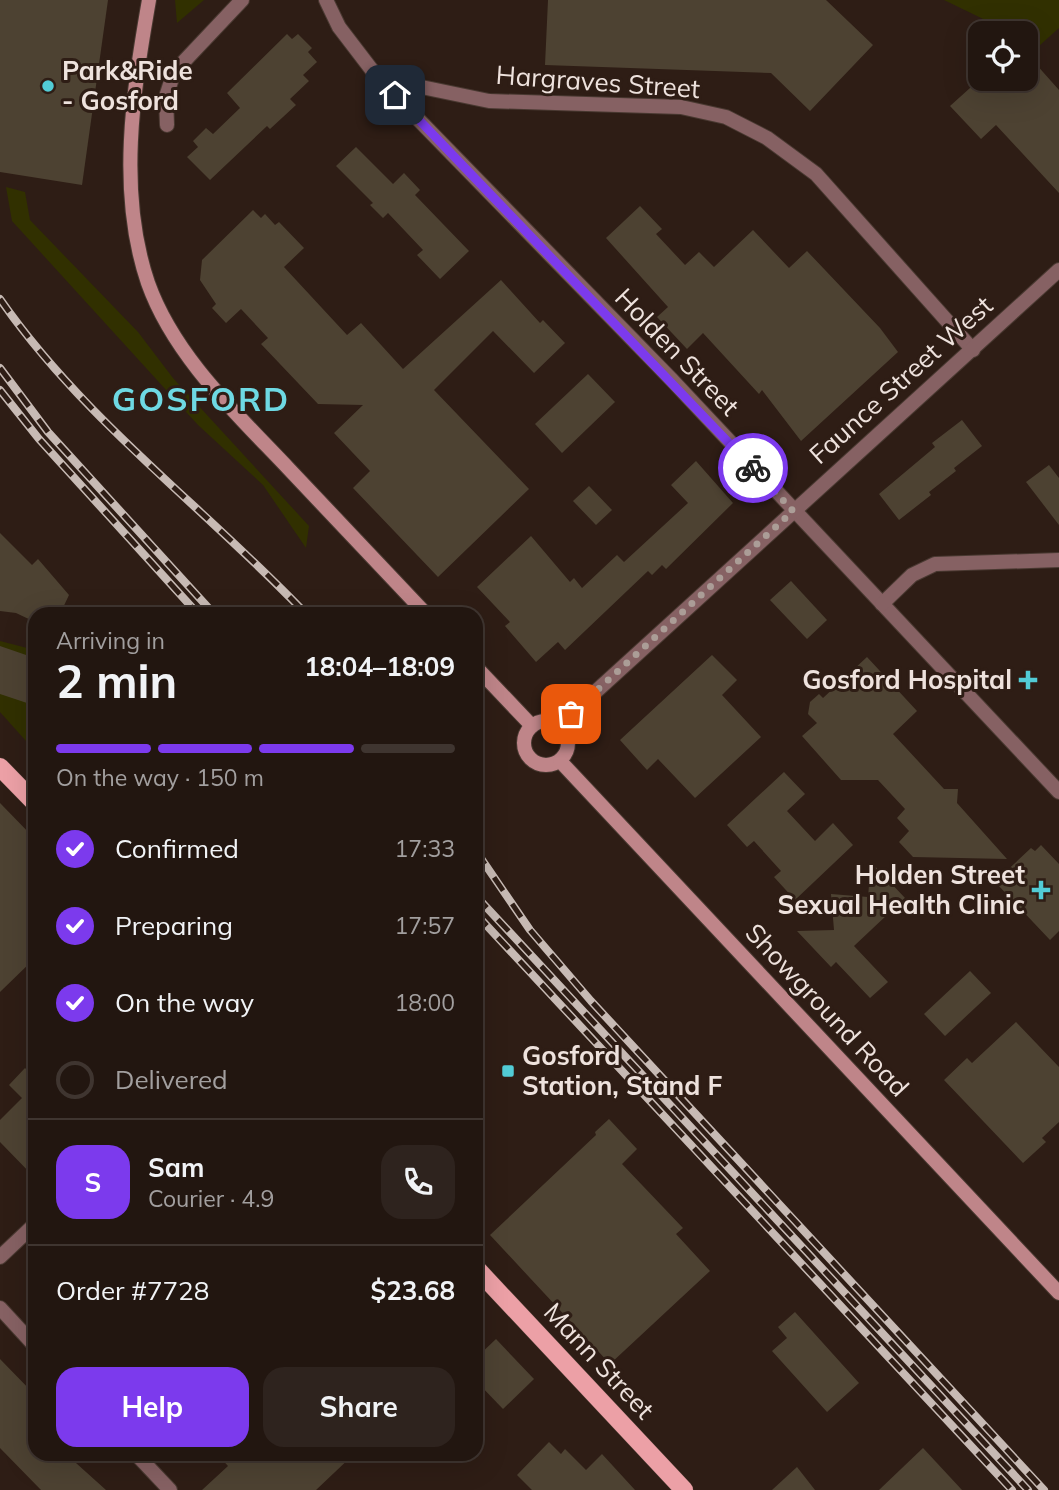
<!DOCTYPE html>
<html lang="en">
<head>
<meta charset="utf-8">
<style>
	body { margin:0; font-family:Mulish,sans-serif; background:#2e231e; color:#f1f3f6; height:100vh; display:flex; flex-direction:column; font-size:26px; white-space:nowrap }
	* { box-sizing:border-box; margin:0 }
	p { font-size:23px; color:#a29f9f }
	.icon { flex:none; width:38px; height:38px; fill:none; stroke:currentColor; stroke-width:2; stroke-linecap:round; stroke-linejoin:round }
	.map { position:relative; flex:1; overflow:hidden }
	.drawer { position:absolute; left:28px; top:607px; width:455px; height:854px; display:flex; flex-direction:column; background:#221610; border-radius:21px; box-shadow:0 7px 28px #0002,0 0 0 2px #3f3530 }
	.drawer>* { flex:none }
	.buttons { position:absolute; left:968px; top:21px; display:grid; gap:14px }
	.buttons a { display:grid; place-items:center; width:70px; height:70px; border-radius:14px; background:#221610; box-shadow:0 7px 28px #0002,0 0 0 2px #3f3530; font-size:35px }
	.pin { position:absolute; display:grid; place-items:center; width:60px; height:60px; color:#fff; margin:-30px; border-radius:14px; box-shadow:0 4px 10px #0006 }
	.courier { position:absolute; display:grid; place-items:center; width:70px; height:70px; margin:-35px; border:5px solid #7c3aed; border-radius:50%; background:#fff; color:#222; box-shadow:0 2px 9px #0007 }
	.head em { font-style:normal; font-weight:700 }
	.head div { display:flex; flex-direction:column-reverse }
	.head { display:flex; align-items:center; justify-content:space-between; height:119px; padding:0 28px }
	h1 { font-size:46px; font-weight:700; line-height:52px }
	.bar { display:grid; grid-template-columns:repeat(4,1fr); gap:10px 7px; align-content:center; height:84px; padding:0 28px }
	.bar i { height:9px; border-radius:5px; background:#3f3530 }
	.bar .selected { background:#7c3aed }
	.bar p { grid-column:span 4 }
	.line { display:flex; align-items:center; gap:18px; padding:0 28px; border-top:2px solid #3f3530 }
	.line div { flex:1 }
	.round { display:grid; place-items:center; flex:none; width:74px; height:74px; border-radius:21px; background:#2e231e }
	ol { padding:0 28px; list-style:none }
	li { display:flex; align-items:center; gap:21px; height:77px }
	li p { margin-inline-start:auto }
	li .icon { padding:7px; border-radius:50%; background:#7c3aed; color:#fff; stroke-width:4 }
	li:last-child { color:#a29f9f }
	li i { width:38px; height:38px; border:4px solid #3f3530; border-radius:50% }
	.cta { display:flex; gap:14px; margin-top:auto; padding:14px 28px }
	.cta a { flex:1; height:80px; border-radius:21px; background:#7c3aed; color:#fff; font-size:28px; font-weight:700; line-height:80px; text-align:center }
	.cta a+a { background:#2e231e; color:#f1f3f6 }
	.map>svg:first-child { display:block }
	.green { fill:#313000 }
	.building { fill:#4d4232 }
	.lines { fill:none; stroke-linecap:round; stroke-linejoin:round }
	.street-casing { stroke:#493931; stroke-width:16 }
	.secondary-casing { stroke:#493931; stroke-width:16 }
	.primary-casing { stroke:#493931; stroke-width:19 }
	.street { stroke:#866163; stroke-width:14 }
	.secondary { stroke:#bf8589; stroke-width:14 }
	.primary { stroke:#eca0a6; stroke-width:18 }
	.rail-casing { stroke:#c7bab4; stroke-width:8 }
	.rail { stroke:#2e1d15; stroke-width:5; stroke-dasharray:16; stroke-linecap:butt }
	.done { stroke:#ab9d97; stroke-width:7; stroke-dasharray:0 12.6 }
	.route { stroke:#7c3aed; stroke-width:9 }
	.poi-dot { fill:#52ccd6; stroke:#2e1d15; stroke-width:2.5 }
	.labels { text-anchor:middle; stroke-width:6; stroke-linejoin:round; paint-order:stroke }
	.poi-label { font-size:26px; font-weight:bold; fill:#eee2dd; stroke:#2e1d15; text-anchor:start }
	.street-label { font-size:26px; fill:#eee2dd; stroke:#2e1d15 }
	.district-label { font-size:33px; font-weight:bold; letter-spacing:2px; fill:#6ed9e3; stroke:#2e1d15 }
</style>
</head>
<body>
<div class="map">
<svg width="1059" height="1490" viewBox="0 0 1059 1490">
	<rect width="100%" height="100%" fill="#2e1d15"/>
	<!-- green -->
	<g class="green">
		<path d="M175 0H204L177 23Z"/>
		<path d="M944 0H1059V28L1039 46 1017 24 1008 31Z"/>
		<path d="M6 187 25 192 30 220 138 332 173 378 309 526 306 548 263 485 198 425 12 221Z"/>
		<path d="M0 641 35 650V751L0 712Z"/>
	</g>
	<!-- building -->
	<g class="building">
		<path d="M0 0H108L82 185 0 172Z"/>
		<path d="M548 0H826L873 45 810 111 771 73 545 65Z"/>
		<path d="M287 34 292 39 298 34 312 48 308 52 317 62 303 75 309 81 290 99 296 105 270 129 267 126 210 180 187 157 198 147 193 141 206 128 213 134 240 108 227 93Z"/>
		<path d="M1035 63 1059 90V193L996 125 981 139 950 106 980 79H1026V71Z"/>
		<path d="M356 147 393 184 404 173 420 190 415 195 469 251 440 279 417 255 423 250 388 213 383 218 370 205 373 203 336 166Z"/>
		<path d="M640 206 662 229 656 234 685 265 699 252 714 267 753 230 789 268 807 251 880 328 898 352 801 441 762 390 759 394 703 333 687 349 657 317 668 307 606 238Z"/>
		<path d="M253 210 261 218 265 214 275 225 279 222 304 248 284 267 347 335 361 323 403 369 501 280 540 323 543 320 565 343 534 373 493 331 434 390 529 489 438 577 353 488 370 471 334 433 363 405 318 404 261 344 268 338 241 309 226 323 212 308 216 304 200 280 202 260Z"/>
		<path d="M588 374 615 402 562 453 535 424Z"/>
		<path d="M962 420 982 446 954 468 956 471 929 492 931 495 899 520 879 494 935 447 932 443Z"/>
		<path d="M696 461 733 503 666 569 662 565 652 575 648 571 565 650 558 642 536 662 505 626 510 622 477 587 531 536 570 582 574 578 582 588 617 555 624 562 688 503 671 485Z"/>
		<path d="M1049 465 1059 478V525L1026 482Z"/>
		<path d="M589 486 612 510 596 525 573 501Z"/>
		<path d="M0 533 32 565 38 559 69 595 60 614H35V622L16 613 0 611Z"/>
		<path d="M791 581 827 620 807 639 770 600Z"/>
		<path d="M0 646 29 656 26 665 35 668V689L30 704 0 694Z"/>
		<path d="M712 655 737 680 722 695 761 737 695 798 658 759 647 770 620 740Z"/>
		<path d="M867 657 917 711 893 734 944 789H958L957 803 1007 859 913 857 899 842 909 831 897 818 905 809 878 780H841L802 736 817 723 808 714 810 702 819 694 823 698Z"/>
		<path d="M784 772 805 794 787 811 815 841 833 823 853 845 795 900 774 877 781 871 754 841 747 847 727 825Z"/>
		<path d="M0 803 35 839V958L0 992Z"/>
		<path d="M1041 845 1059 864V931L1050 940 997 884 1000 881 998 879 1031 848 1035 851Z"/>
		<path d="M871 862 905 898 854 946 888 982 870 998 836 962 831 967 797 931 834 930 831 894 868 897Z"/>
		<path d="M970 971 991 993 945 1036 924 1014Z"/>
		<path d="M1016 1022 1059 1067V1122L1042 1138 1046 1142 1023 1163 944 1080 967 1058 972 1063Z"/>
		<path d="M25 1068 35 1078V1178L0 1142V1120L22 1098 9 1085Z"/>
		<path d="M609 1119 637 1149 622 1164 683 1228 676 1234 710 1271 610 1364 490 1235 596 1135 595 1132Z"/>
		<path d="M795 1312 859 1383 827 1412 772 1351 787 1338 778 1327Z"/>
		<path d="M496 1339 534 1379 503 1409 476 1381V1358Z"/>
		<path d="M0 1359 35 1395V1454H66L106 1490H41L0 1448Z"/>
		<path d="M549 1442 561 1454 565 1449 586 1470 602 1454 635 1490H532L517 1475Z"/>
		<path d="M923 1448 962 1490H879Z"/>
		<path d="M217 1454H354L316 1490H202L228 1466Z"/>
		<path d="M797 1467 815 1490H772Z"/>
	</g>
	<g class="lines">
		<defs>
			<g id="street">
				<path d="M326 0 339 27 378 78 672 380 1059 792"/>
				<path d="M378 78 489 101 681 107 726 117 767 138 816 174 973 350"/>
				<path d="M167 125 166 97 174 72 242 0"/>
				<path d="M882 604 912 575 935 564 1059 560"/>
				<path d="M559 725 1059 270"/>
				<path d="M0 1257 35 1224"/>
				<path d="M0 1308 35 1346"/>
				<path d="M136 1454 170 1490"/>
			</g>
			<g id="secondary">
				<path d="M149 0C133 92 117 192 148 283 174 356 236 413 288 468 334 517 380 565 426 614"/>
				<path d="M476 667 532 726"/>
				<circle cx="546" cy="743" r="22"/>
				<path d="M560 761 1059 1293"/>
			</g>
			<g id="primary">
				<path d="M0 767 35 803"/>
				<path d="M476 1268 684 1490"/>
			</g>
		</defs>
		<!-- street casing -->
		<use href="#street" class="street-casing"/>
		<!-- secondary casing -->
		<use href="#secondary" class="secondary-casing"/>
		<!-- primary casing -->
		<use href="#primary" class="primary-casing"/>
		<!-- street -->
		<use href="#street" class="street"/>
		<!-- secondary -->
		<use href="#secondary" class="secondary"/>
		<!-- primary -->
		<use href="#primary" class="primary"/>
		<defs>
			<g id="rail">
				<path d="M0 299C84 420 205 508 306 614"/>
				<path d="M0 368 48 432 214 614"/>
				<path d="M0 390 39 439 198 614"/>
				<path d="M476 851 530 930 591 1001 1044 1490"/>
				<path d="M476 896 1028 1490"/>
				<path d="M476 914 1012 1490"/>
			</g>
		</defs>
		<!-- rail casing -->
		<use href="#rail" class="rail-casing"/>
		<!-- rail -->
		<use href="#rail" class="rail"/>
	</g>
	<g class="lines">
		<!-- done -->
		<path class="done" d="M571 714 793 511 753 468"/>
		<!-- route -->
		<path class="route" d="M395 95 753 468"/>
	</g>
	<!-- markers -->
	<g class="poi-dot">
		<circle cx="48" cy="86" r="7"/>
		<path d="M1024.5 669.5h7v7h7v7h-7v7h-7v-7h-7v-7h7z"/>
		<path d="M1037.5 879.5h7v7h7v7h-7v7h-7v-7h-7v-7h7z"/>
		<rect x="501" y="1064" width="14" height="14" rx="3.5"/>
	</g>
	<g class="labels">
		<!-- poi labels -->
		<g class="poi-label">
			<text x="62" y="80">Park&amp;Ride<tspan x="62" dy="30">- Gosford</tspan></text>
			<text x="1012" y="689" text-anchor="end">Gosford Hospital</text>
			<text x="1025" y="884" text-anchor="end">Holden Street<tspan x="1025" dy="30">Sexual Health Clinic</tspan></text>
			<text x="522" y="1065">Gosford<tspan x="522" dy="30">Station, Stand F</tspan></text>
		</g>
		<!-- street labels -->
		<g class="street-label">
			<text transform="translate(598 82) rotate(4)" y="9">Hargraves Street</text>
			<text transform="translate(677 352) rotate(46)" y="9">Holden Street</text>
			<text transform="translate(901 380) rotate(-42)" y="9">Faunce Street West</text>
			<text transform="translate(827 1010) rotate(47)" y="9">Showground Road</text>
			<text transform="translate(599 1361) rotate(47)" y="9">Mann Street</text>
		</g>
		<!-- district labels -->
		<g class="district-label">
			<text x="201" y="411">GOSFORD</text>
		</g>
	</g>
</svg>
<div class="buttons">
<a><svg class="icon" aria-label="locate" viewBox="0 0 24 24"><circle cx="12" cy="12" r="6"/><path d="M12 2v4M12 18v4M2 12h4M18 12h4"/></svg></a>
</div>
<div class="pin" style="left:571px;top:714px;background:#ea580c"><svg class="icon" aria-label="bag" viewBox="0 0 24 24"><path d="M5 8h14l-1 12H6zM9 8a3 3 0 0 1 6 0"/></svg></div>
<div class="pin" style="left:395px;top:95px;background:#1f2937"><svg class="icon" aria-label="home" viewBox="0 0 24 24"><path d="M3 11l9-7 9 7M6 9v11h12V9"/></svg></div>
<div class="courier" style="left:753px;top:468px"><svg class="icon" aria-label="bike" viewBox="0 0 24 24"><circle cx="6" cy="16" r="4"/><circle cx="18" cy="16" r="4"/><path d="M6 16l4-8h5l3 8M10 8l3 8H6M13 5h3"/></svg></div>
<section class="drawer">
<div class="head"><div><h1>2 min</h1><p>Arriving in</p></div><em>18:04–18:09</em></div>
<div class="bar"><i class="selected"></i><i class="selected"></i><i class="selected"></i><i></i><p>On the way · 150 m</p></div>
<ol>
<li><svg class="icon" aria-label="check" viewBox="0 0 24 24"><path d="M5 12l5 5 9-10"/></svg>Confirmed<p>17:33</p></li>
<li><svg class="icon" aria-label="check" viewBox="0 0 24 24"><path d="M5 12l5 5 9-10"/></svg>Preparing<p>17:57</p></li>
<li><svg class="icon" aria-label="check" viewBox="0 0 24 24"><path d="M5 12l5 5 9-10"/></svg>On the way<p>18:00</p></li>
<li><i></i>Delivered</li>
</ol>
<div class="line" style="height:126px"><b class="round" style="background:#7c3aed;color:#fff">S</b><div><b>Sam</b><p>Courier · 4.9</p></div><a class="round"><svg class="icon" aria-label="phone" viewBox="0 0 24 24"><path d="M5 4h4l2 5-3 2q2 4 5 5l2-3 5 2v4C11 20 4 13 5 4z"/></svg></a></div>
<div class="line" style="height:91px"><div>Order #7728</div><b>$23.68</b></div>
<div class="cta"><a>Help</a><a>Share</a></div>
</section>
</div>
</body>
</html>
